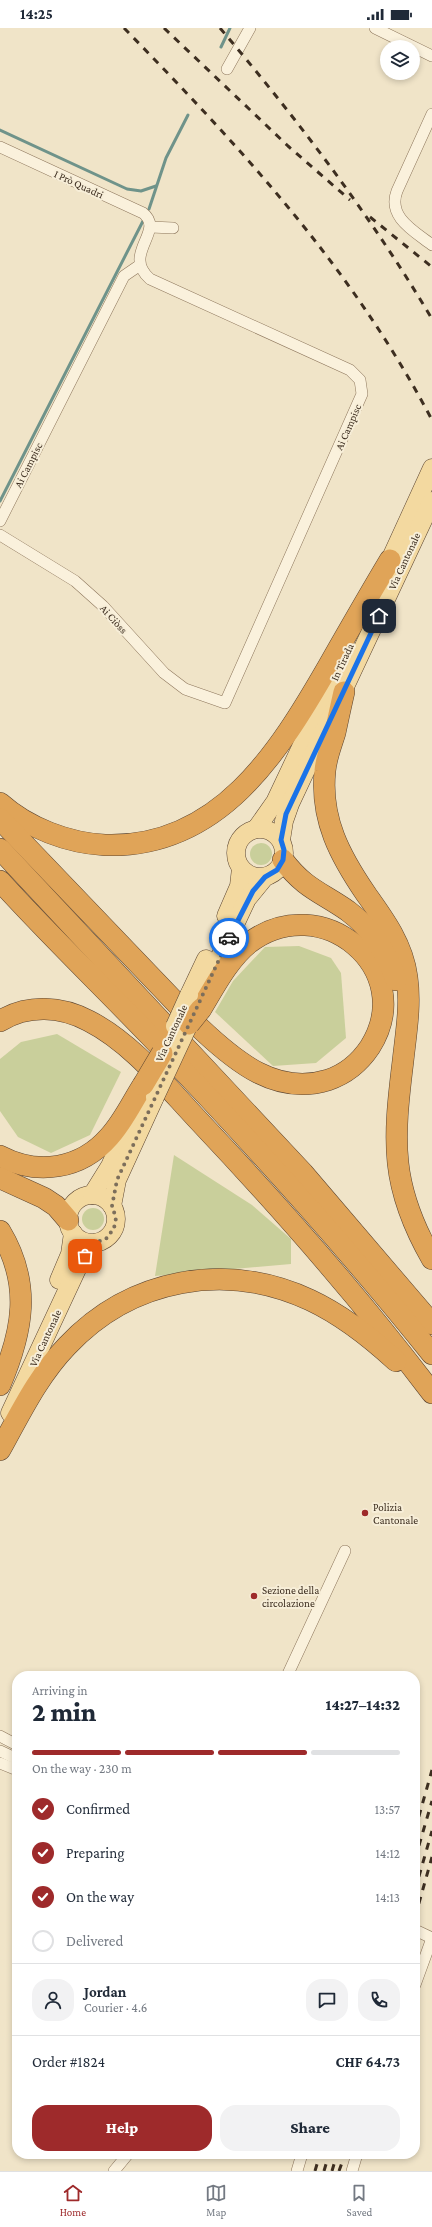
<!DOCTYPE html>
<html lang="en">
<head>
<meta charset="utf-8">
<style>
	body { margin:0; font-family:"Crimson Pro",serif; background:#f2f2f3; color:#1f2937; height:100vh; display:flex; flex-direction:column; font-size:15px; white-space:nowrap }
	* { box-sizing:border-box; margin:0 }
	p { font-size:13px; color:#747a83 }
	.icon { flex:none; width:22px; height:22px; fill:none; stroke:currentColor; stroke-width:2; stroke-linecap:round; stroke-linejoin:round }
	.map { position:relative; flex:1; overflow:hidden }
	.drawer { position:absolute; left:12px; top:1643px; width:408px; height:488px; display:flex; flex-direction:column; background:#fff; border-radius:16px; box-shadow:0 2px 6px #0003 }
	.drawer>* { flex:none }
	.tools { position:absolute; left:380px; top:12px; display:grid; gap:8px }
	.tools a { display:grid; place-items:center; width:40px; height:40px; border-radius:50%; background:#fff; box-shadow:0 2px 6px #0003; font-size:20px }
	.pin { position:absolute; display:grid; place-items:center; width:34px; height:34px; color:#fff; margin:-17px; border-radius:8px; box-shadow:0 2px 6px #0006 }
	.courier { position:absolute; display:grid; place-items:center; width:40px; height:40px; margin:-20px; border:3px solid #1a73e8; border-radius:50%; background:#fff; color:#222; box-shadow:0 1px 5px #0007 }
	.headline em { font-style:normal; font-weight:800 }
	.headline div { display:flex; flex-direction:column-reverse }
	.headline { display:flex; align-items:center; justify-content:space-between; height:68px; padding:0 20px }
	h1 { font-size:26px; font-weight:800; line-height:30px }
	.bar { display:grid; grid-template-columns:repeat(4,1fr); gap:6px 4px; align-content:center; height:48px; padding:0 20px }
	.bar i { height:5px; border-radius:3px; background:#e0e1e3 }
	.bar .selected { background:#9e2a2b }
	.bar p { grid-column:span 4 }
	.line { display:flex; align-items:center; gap:10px; padding:0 20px; border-top:1px solid #e0e1e3 }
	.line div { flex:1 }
	.round { display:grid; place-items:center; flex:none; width:42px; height:42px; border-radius:16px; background:#f2f2f3 }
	ol { padding:0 20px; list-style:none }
	li { display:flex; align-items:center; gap:12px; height:44px }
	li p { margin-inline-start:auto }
	li .icon { padding:4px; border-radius:50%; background:#9e2a2b; color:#fff; stroke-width:4 }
	li:last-child { color:#747a83 }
	li i { width:22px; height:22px; border:2px solid #e0e1e3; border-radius:50% }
	.action { display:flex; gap:8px; margin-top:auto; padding:8px 20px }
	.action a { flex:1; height:46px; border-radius:16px; background:#9e2a2b; color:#fff; font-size:16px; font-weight:800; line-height:46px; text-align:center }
	.action a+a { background:#f2f2f3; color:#1f2937 }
	.status { display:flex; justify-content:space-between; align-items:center; height:28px; padding:0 20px; background:#fff; direction:ltr }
	.status svg { height:11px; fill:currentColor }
	.dock { display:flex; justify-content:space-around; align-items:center; height:56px; border-top:1px solid #e0e1e3; background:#fff; font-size:11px; color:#747a83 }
	.dock a { display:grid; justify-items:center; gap:2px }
	.dock .selected { color:#9e2a2b }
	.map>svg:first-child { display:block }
	.green { fill:#c9cf9b }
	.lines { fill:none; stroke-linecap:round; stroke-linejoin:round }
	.stream { stroke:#6f938a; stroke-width:3 }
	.minor-casing { stroke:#8d765c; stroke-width:12 }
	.primary-casing { stroke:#5b4430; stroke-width:19 }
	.motorway-casing { stroke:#5b4430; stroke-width:22 }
	.minor { stroke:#faf1dc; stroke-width:11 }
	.primary { stroke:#f3d9a0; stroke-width:18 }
	.motorway { stroke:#e0a458; stroke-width:21 }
	.rail { stroke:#3d2e20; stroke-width:3; stroke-dasharray:7 7; stroke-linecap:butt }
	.primary-bridge-casing { stroke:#5b4430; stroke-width:19; stroke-linecap:butt }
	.motorway-bridge-casing { stroke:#5b4430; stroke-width:22; stroke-linecap:butt }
	.primary-bridge { stroke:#f3d9a0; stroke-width:18 }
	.motorway-bridge { stroke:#e0a458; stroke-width:21 }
	.done { stroke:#7c6e5b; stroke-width:4; stroke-dasharray:0 7.2 }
	.route { stroke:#1a73e8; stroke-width:5 }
	.poi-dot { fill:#9e2a2b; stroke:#f7eed8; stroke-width:1.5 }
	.labels { text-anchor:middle; stroke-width:4; stroke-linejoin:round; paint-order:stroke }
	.street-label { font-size:11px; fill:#3d2e20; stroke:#f7eed8 }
	.poi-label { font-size:11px; fill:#3d2e20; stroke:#f7eed8; text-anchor:start }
</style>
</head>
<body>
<div class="status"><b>14:25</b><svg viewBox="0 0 49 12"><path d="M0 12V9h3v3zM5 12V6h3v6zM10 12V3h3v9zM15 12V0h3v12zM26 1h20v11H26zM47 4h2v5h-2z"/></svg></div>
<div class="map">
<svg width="432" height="2143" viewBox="0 0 432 2143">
	<rect width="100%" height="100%" fill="#f0e4c8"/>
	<!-- green -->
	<g class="green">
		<circle cx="261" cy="826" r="11"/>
		<path d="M299 918 331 930 341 945 346 1010 316 1035 273 1038 215 984 233 953 265 919Z"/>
		<path d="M57 1006 121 1044 90 1107 51 1125 18 1109 0 1083V1031L21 1014Z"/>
		<path d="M174 1127 252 1177 291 1211V1236L155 1248Z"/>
		<circle cx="93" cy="1191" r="11"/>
	</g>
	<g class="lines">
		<!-- stream -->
		<g class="stream">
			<path d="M221 19 230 0"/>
			<path d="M0 102 127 161 141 163 156 158"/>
			<path d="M149 181 166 130 188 87"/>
			<path d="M0 473 143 193"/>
		</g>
		<defs>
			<g id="minor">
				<path d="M375 0 432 28"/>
				<path d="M227 41 250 0"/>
				<path d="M432 86 397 163C387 189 414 203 432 217"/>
				<path d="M0 119 143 185C166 203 121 226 150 251L350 342 360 352 362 366 225 675 185 661 164 645 103 578 75 553 0 507"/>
				<path d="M151 199 173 200"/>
				<path d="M0 493 124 248 140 237"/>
				<path d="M287 1648 345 1523"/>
				<path d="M0 1708 17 1717"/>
				<path d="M0 1723 17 1731"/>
				<path d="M0 1735 17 1742"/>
				<path d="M415 1902 432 1910"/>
				<path d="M415 1957 432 1910"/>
				<path d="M114 2143 128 2126"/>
				<path d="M297 2143 302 2126"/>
				<path d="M352 2143 357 2126"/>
			</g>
			<g id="primary">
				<path d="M384 545 432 440"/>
				<path d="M256 801 275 774 347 622"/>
				<circle cx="260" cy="825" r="24"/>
				<path d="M281 812 284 793 290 776 432 473"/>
				<path d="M226 888 239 858 241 840"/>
				<path d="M208 954 247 871 265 849"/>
				<path d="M189 967 206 931"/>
				<circle cx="92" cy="1191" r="24"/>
				<path d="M92 1167 110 1138 135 1084"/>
				<path d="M112 1178 117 1152 155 1069"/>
				<path d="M59 1252 70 1226 73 1205"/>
				<path d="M10 1385 78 1239 95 1215"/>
			</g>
			<g id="motorway">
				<path d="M344 664C341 677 338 691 335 705 331 718 326 730 325 743 320 791 340 828 366 866 384 891 403 917 407 949 411 977 406 1005 403 1033 393 1114 390 1158 432 1231"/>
				<path d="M0 775C28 800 68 815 105 817 219 821 279 724 329 637 349 602 369 567 390 532"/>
				<path d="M0 791 201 1001C236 1034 277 1068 328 1052 346 1046 360 1034 370 1019 419 941 321 860 249 915 228 932 215 958 201 981"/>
				<path d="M0 821 303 1145 432 1296"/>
				<path d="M283 832C305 861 321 864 348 883 372 901 387 925 396 952"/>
				<path d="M0 853C48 906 100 956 150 1008 248 1110 343 1215 432 1326"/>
				<path d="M0 993C28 976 61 978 89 993 132 1015 166 1058 198 1092 281 1180 360 1270 432 1365"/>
				<path d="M0 1128C38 1148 81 1141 109 1109 123 1094 132 1074 143 1057"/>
				<path d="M0 1150 44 1170 56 1178 68 1192"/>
				<path d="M0 1203C32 1256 23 1303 0 1357"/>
				<path d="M0 1422C20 1386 38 1348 67 1318 131 1250 226 1233 310 1272 342 1287 370 1309 396 1333"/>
			</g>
		</defs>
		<!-- minor casing -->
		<use href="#minor" class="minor-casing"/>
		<!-- primary casing -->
		<use href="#primary" class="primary-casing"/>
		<!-- motorway casing -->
		<use href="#motorway" class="motorway-casing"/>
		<!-- minor -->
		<use href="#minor" class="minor"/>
		<!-- primary -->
		<use href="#primary" class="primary"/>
		<!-- motorway -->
		<use href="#motorway" class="motorway"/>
		<!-- rail -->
		<g class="rail">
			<path d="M124 0C243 122 352 240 432 392"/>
			<path d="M164 0 288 118 350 172"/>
			<path d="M220 0C298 92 371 188 432 291"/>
			<path d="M370 189 432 239"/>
			<path d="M415 1802 432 1742"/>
			<path d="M415 1831 432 1773"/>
			<path d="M415 1862 432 1803"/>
			<path d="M415 1889 432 1829"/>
			<path d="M315 2143 320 2126"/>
			<path d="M324 2143 329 2126"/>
			<path d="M332 2143 337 2126"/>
			<path d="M339 2143 345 2126"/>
		</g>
		<defs>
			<g id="primary-bridge">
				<path d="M175 998 189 967"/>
				<path d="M155 1069 195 983"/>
			</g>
			<g id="motorway-bridge">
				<path d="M189 996 201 981"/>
				<path d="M143 1057 162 1025"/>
			</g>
		</defs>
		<!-- primary-bridge casing -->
		<use href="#primary-bridge" class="primary-bridge-casing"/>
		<!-- motorway-bridge casing -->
		<use href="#motorway-bridge" class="motorway-bridge-casing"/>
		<!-- primary-bridge -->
		<use href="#primary-bridge" class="primary-bridge"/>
		<!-- motorway-bridge -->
		<use href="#motorway-bridge" class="motorway-bridge"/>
	</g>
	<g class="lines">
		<!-- done -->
		<path class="done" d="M85 1228 95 1215 107 1210 114 1200 116 1190 112 1178 117 1152 229 910"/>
		<!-- route -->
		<path class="route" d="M229 910 253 863 265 849 277 842 283 832 284 822 281 812 286 786 379 588"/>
	</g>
	<!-- markers -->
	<g class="poi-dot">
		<circle cx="365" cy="1485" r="4"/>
		<circle cx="254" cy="1568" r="4"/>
	</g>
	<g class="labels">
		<!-- street labels -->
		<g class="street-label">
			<text transform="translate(79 156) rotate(25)" y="4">I Prò Quadri</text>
			<text transform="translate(348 399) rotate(-66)" y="4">Ai Campisc</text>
			<text transform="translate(28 437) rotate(-63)" y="4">Ai Campisc</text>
			<text transform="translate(404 533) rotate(-65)" y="4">Via Cantonale</text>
			<text transform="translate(114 591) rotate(48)" y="4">Ai Ciòss</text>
			<text transform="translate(342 634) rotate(-65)" y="4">In Tirada</text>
			<text transform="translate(171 1005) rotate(-65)" y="4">Via Cantonale</text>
			<text transform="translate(45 1310) rotate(-65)" y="4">Via Cantonale</text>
		</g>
		<!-- poi labels -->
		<g class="poi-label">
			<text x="373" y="1483">Polizia<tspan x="373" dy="13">Cantonale</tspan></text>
			<text x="262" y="1566">Sezione della<tspan x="262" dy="13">circolazione</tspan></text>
		</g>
	</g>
</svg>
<div class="tools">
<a><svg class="icon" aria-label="layers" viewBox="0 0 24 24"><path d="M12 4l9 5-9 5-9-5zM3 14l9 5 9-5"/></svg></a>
</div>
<div class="pin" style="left:85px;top:1228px;background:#ea580c"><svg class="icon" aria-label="bag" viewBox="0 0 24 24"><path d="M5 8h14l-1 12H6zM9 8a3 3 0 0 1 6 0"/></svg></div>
<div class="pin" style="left:379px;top:588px;background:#1f2937"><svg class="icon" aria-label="home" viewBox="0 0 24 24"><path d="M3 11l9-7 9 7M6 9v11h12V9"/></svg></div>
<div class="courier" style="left:229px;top:910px"><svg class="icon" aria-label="car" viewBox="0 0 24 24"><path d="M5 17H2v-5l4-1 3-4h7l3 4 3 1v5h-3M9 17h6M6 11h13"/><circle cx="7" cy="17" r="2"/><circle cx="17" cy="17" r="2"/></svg></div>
<section class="drawer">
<div class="headline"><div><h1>2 min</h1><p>Arriving in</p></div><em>14:27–14:32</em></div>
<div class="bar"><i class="selected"></i><i class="selected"></i><i class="selected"></i><i></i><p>On the way · 230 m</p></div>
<ol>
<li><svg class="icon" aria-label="check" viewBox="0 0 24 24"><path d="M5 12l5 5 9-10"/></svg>Confirmed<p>13:57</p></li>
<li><svg class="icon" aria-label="check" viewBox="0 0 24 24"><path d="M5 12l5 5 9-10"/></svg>Preparing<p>14:12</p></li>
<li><svg class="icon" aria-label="check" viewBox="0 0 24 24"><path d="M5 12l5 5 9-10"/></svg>On the way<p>14:13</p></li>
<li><i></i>Delivered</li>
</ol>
<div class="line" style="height:72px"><a class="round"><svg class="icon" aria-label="person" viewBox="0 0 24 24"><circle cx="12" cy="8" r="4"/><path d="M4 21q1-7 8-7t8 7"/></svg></a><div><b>Jordan</b><p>Courier · 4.6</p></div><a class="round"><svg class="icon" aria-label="chat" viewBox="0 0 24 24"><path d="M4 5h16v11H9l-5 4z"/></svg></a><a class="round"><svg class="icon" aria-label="phone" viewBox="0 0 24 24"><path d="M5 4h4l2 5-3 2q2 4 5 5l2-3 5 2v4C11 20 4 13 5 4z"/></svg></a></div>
<div class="line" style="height:52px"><div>Order #1824</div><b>CHF 64.73</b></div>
<div class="action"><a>Help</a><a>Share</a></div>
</section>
</div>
<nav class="dock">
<a class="selected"><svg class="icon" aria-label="home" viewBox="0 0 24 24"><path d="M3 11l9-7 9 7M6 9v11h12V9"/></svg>Home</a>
<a><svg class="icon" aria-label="map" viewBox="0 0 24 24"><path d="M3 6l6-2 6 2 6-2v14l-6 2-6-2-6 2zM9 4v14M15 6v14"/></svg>Map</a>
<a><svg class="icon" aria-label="saved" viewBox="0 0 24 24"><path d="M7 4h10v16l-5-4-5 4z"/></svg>Saved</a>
</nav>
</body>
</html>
